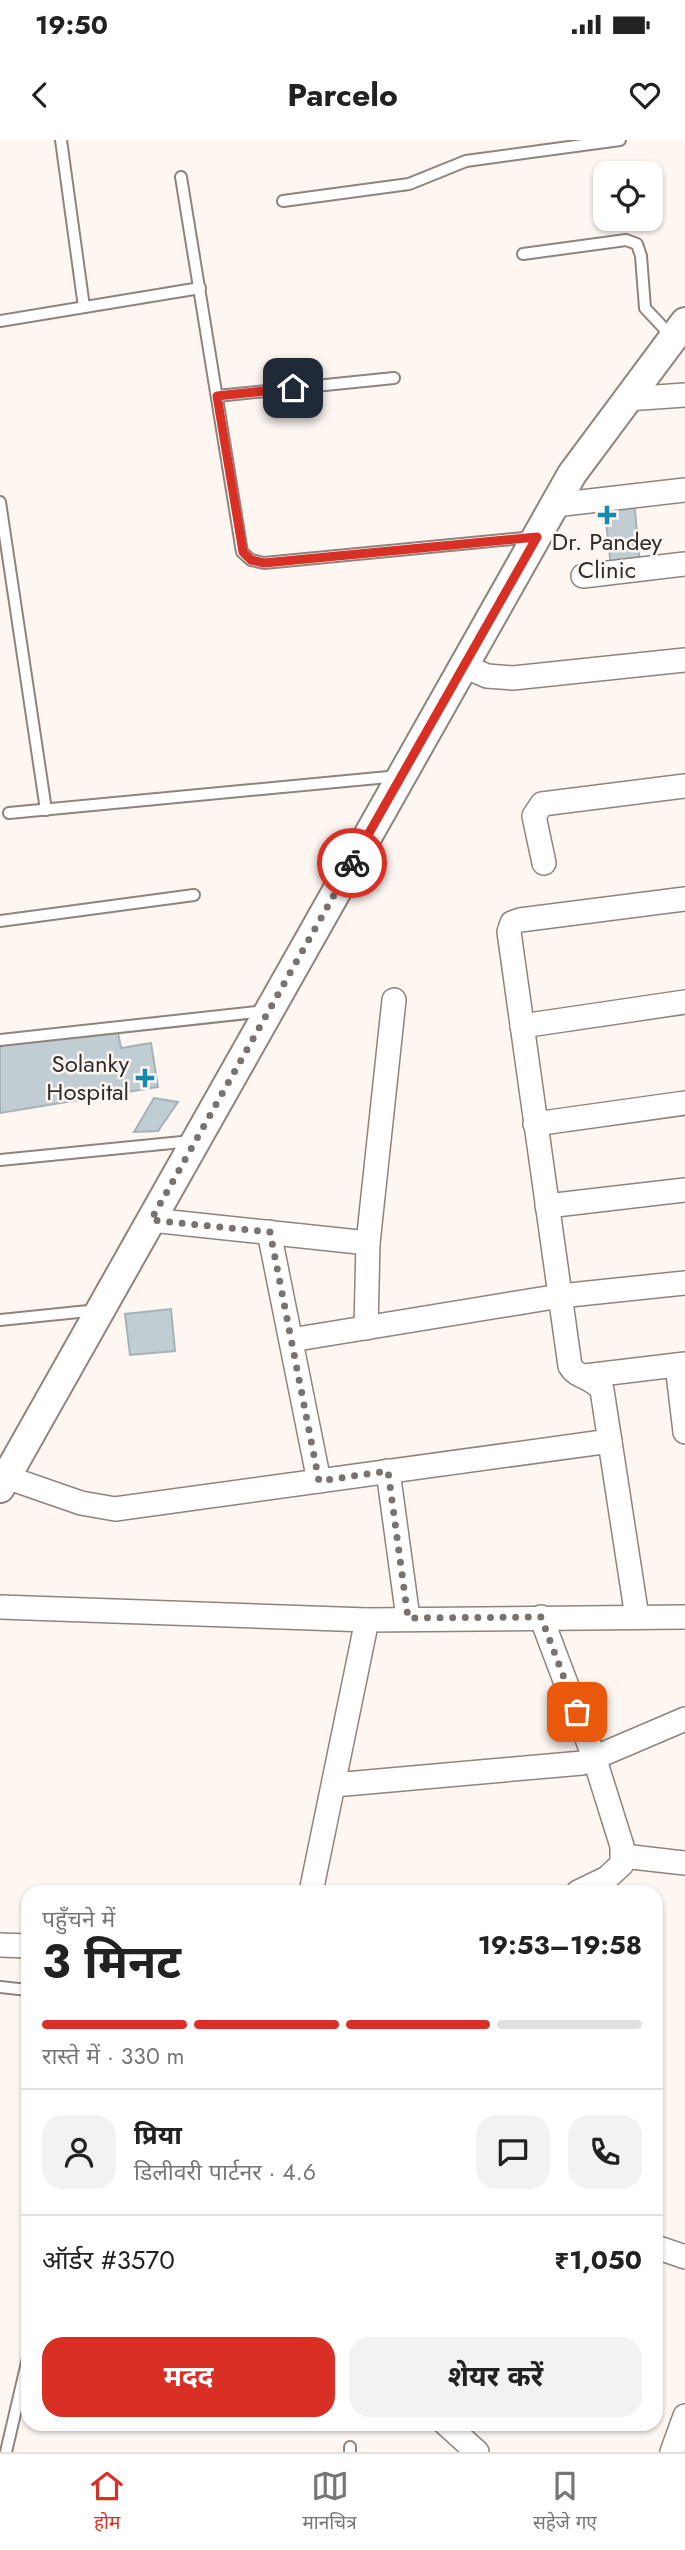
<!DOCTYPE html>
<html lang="hi">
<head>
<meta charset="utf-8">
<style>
	body { margin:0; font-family:Jost,"Noto Sans Devanagari",sans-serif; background:#f2f2f2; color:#222; height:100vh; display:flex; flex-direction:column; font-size:26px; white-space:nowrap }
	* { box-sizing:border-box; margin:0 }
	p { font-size:23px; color:#767676 }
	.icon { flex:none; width:38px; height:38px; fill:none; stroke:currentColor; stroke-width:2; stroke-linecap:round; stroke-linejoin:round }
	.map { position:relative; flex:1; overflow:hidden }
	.sheet { position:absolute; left:21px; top:1745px; width:642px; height:546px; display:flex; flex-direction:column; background:#fff; border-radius:21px; box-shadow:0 2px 5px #0004 }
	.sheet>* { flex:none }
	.fabs { position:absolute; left:593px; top:21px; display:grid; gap:14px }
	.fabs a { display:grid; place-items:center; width:70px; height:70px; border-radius:14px; background:#fff; box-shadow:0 2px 5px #0004; font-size:35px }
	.pin { position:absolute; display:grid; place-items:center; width:60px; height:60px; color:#fff; margin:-30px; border-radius:14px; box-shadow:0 4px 10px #0006 }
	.courier { position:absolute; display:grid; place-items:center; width:70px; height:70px; margin:-35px; border:5px solid #d93025; border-radius:50%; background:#fff; color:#222; box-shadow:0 2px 9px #0007 }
	.summary em { font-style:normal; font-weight:700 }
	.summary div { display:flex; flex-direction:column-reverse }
	.summary { display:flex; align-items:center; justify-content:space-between; height:119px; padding:0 21px }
	h1 { font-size:46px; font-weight:700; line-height:52px }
	.bar { display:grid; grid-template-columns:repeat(4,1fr); gap:10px 7px; align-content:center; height:84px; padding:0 21px }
	.bar i { height:9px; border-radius:5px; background:#e0e0e0 }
	.bar .selected { background:#d93025 }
	.bar p { grid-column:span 4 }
	.line { display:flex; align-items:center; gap:18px; padding:0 21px; border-top:2px solid #e0e0e0 }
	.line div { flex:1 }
	.round { display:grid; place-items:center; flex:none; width:74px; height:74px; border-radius:21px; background:#f2f2f2 }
	.button { display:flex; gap:14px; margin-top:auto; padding:14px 21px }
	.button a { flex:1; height:80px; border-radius:21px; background:#d93025; color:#fff; font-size:28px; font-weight:700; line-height:80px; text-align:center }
	.button a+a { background:#f2f2f2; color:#222 }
	.status { display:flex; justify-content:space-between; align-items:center; height:49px; padding:0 35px; background:#fff; direction:ltr }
	.status svg { height:19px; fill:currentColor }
	header { display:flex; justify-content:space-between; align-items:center; height:91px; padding:0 21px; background:#fff; font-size:32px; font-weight:700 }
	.dock { display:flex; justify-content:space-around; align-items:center; height:98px; border-top:2px solid #e0e0e0; background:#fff; font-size:19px; color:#767676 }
	.dock a { display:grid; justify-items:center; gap:4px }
	.dock .selected { color:#d93025 }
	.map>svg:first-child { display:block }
	.building { fill:#c0ced3; stroke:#a5b3b8; stroke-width:2 }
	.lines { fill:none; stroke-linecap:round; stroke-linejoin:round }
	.service-casing { stroke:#8f847d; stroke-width:14 }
	.minor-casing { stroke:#8f847d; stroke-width:26 }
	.tertiary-casing { stroke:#8f847d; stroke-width:32 }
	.service { stroke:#fff; stroke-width:10 }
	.minor { stroke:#fff; stroke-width:23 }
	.tertiary { stroke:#fff; stroke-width:28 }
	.done { stroke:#787370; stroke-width:7; stroke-dasharray:0 12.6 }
	.route { stroke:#d93025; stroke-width:9 }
	.poi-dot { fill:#138bae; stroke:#fdf6f1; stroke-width:2.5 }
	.labels { text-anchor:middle; stroke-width:5; stroke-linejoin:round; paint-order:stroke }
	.poi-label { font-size:24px; fill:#312d2a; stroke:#fdf6f1 }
</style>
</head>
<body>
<div class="status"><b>19:50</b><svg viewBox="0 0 49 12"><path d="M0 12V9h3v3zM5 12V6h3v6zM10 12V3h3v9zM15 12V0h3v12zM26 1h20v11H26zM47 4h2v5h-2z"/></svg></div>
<header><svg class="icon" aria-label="back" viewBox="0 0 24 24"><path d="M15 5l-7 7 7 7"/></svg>Parcelo<svg class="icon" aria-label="heart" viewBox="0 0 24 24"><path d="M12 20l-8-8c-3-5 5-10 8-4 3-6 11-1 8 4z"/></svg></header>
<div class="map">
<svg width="685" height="2312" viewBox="0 0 685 2312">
	<rect width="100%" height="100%" fill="#fdf6f1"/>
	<!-- building -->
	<g class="building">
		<path d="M634 360 640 424 611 427 604 363Z"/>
		<path d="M116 883 121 908 151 903 158 947 0 973V902Z"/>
		<path d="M154 958 178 962 158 991 134 992Z"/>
		<path d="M171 1169 175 1211 130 1215 125 1174Z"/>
	</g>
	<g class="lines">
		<defs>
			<g id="service">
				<path d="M61 0 84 167"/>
				<path d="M181 37 242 412 251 420 264 423 534 397"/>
				<path d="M283 61 409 44 466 21 620 0"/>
				<path d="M523 114 626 100 637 104 641 116 645 168 673 198"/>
				<path d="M0 181 200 148"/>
				<path d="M217 256 394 238"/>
				<path d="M0 362 46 670"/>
				<path d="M9 673 399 636"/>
				<path d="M0 781 194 755"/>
				<path d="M0 900 266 871"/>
				<path d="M0 1020 192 1001"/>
				<path d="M0 1180 98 1170"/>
				<path d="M0 1847 28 1850"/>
				<path d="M6 2312 28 2218"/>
				<path d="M350 2312V2307"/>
			</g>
			<g id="minor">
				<path d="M627 259 685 255"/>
				<path d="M555 365 685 350"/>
				<path d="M583 436 685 424"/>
				<path d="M464 526 487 536 513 538 685 520"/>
				<path d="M544 723 534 676 542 664 685 646"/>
				<path d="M522 886 685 862"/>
				<path d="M535 984 685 963"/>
				<path d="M547 1066 685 1050"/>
				<path d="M151 1080 368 1103"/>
				<path d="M269 1092 319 1341"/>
				<path d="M366 1188 368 1103 394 860"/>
				<path d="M291 1200 560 1156 685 1143"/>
				<path d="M677 1225 685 1292"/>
				<path d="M585 1236 685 1224"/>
				<path d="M388 1331 408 1478"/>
				<path d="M6 1337 81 1363 115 1369 610 1301"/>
				<path d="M0 1467 367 1480 685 1477"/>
				<path d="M541 1477 595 1620 622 1706V1724L607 1738 578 1752"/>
				<path d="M637 1477 602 1250C593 1237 577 1238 570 1226L509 792 512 783 520 780 685 759"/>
				<path d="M334 1645 582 1623 685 1579"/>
				<path d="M623 1716 685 1723"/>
				<path d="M311 1752 367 1480"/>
				<path d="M0 1805 28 1806"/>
				<path d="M656 2107 685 2117"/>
				<path d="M446 2284 477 2312"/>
				<path d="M672 2312 685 2276"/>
			</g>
			<path id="tertiary" d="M0 1348 572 334 685 182"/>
		</defs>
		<!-- service casing -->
		<use href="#service" class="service-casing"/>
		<!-- minor casing -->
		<use href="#minor" class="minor-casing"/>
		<!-- tertiary casing -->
		<use href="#tertiary" class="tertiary-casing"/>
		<!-- service -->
		<use href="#service" class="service"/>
		<!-- minor -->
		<use href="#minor" class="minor"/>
		<!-- tertiary -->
		<use href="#tertiary" class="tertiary"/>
	</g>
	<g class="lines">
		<!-- done -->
		<path class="done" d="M352 723 151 1080 270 1092 319 1341 388 1331 408 1478 541 1477 577 1572"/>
		<!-- route -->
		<path class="route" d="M293 248 217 256 243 412 251 420 264 423 537 397 352 723"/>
	</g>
	<!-- markers -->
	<g class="poi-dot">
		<path d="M603.5 364.5h7v7h7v7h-7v7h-7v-7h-7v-7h7z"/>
		<path d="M141.5 927.5h7v7h7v7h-7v7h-7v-7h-7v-7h7z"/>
	</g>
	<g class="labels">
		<!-- poi labels -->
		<g class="poi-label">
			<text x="607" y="410">Dr. Pandey<tspan x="607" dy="28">Clinic</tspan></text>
			<text x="129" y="932" text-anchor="end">Solanky<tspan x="129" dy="28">Hospital</tspan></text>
		</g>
	</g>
</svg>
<div class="fabs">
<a><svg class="icon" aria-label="locate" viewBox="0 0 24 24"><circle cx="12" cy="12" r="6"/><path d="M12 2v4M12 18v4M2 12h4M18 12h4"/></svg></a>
</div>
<div class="pin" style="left:577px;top:1572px;background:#ea580c"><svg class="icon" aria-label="bag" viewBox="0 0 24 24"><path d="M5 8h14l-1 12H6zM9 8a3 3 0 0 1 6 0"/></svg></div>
<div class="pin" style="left:293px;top:248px;background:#1f2937"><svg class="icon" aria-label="home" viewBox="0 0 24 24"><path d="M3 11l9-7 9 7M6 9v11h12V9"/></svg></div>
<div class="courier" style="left:352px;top:723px"><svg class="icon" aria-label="bike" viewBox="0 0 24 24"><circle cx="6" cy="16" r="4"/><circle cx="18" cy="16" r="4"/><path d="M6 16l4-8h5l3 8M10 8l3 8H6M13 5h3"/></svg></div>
<section class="sheet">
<div class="summary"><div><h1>3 मिनट</h1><p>पहुँचने में</p></div><em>19:53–19:58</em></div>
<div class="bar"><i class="selected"></i><i class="selected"></i><i class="selected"></i><i></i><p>रास्ते में · 330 m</p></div>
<div class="line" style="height:126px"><a class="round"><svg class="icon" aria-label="person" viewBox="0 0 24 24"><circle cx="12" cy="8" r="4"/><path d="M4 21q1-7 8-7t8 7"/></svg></a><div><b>प्रिया</b><p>डिलीवरी पार्टनर · 4.6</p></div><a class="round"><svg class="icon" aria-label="chat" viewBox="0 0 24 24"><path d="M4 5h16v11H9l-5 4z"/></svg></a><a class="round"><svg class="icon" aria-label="phone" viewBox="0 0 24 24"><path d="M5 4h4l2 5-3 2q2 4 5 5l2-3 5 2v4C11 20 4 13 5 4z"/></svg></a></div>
<div class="line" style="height:91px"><div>ऑर्डर #3570</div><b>₹1,050</b></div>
<div class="button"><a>मदद</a><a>शेयर करें</a></div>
</section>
</div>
<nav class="dock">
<a class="selected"><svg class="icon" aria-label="home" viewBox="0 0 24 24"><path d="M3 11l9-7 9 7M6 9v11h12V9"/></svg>होम</a>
<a><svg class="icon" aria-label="map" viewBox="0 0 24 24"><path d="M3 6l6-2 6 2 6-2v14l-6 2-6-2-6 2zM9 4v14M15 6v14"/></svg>मानचित्र</a>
<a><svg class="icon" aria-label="saved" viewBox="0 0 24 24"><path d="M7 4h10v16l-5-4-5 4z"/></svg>सहेजे गए</a>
</nav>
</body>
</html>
